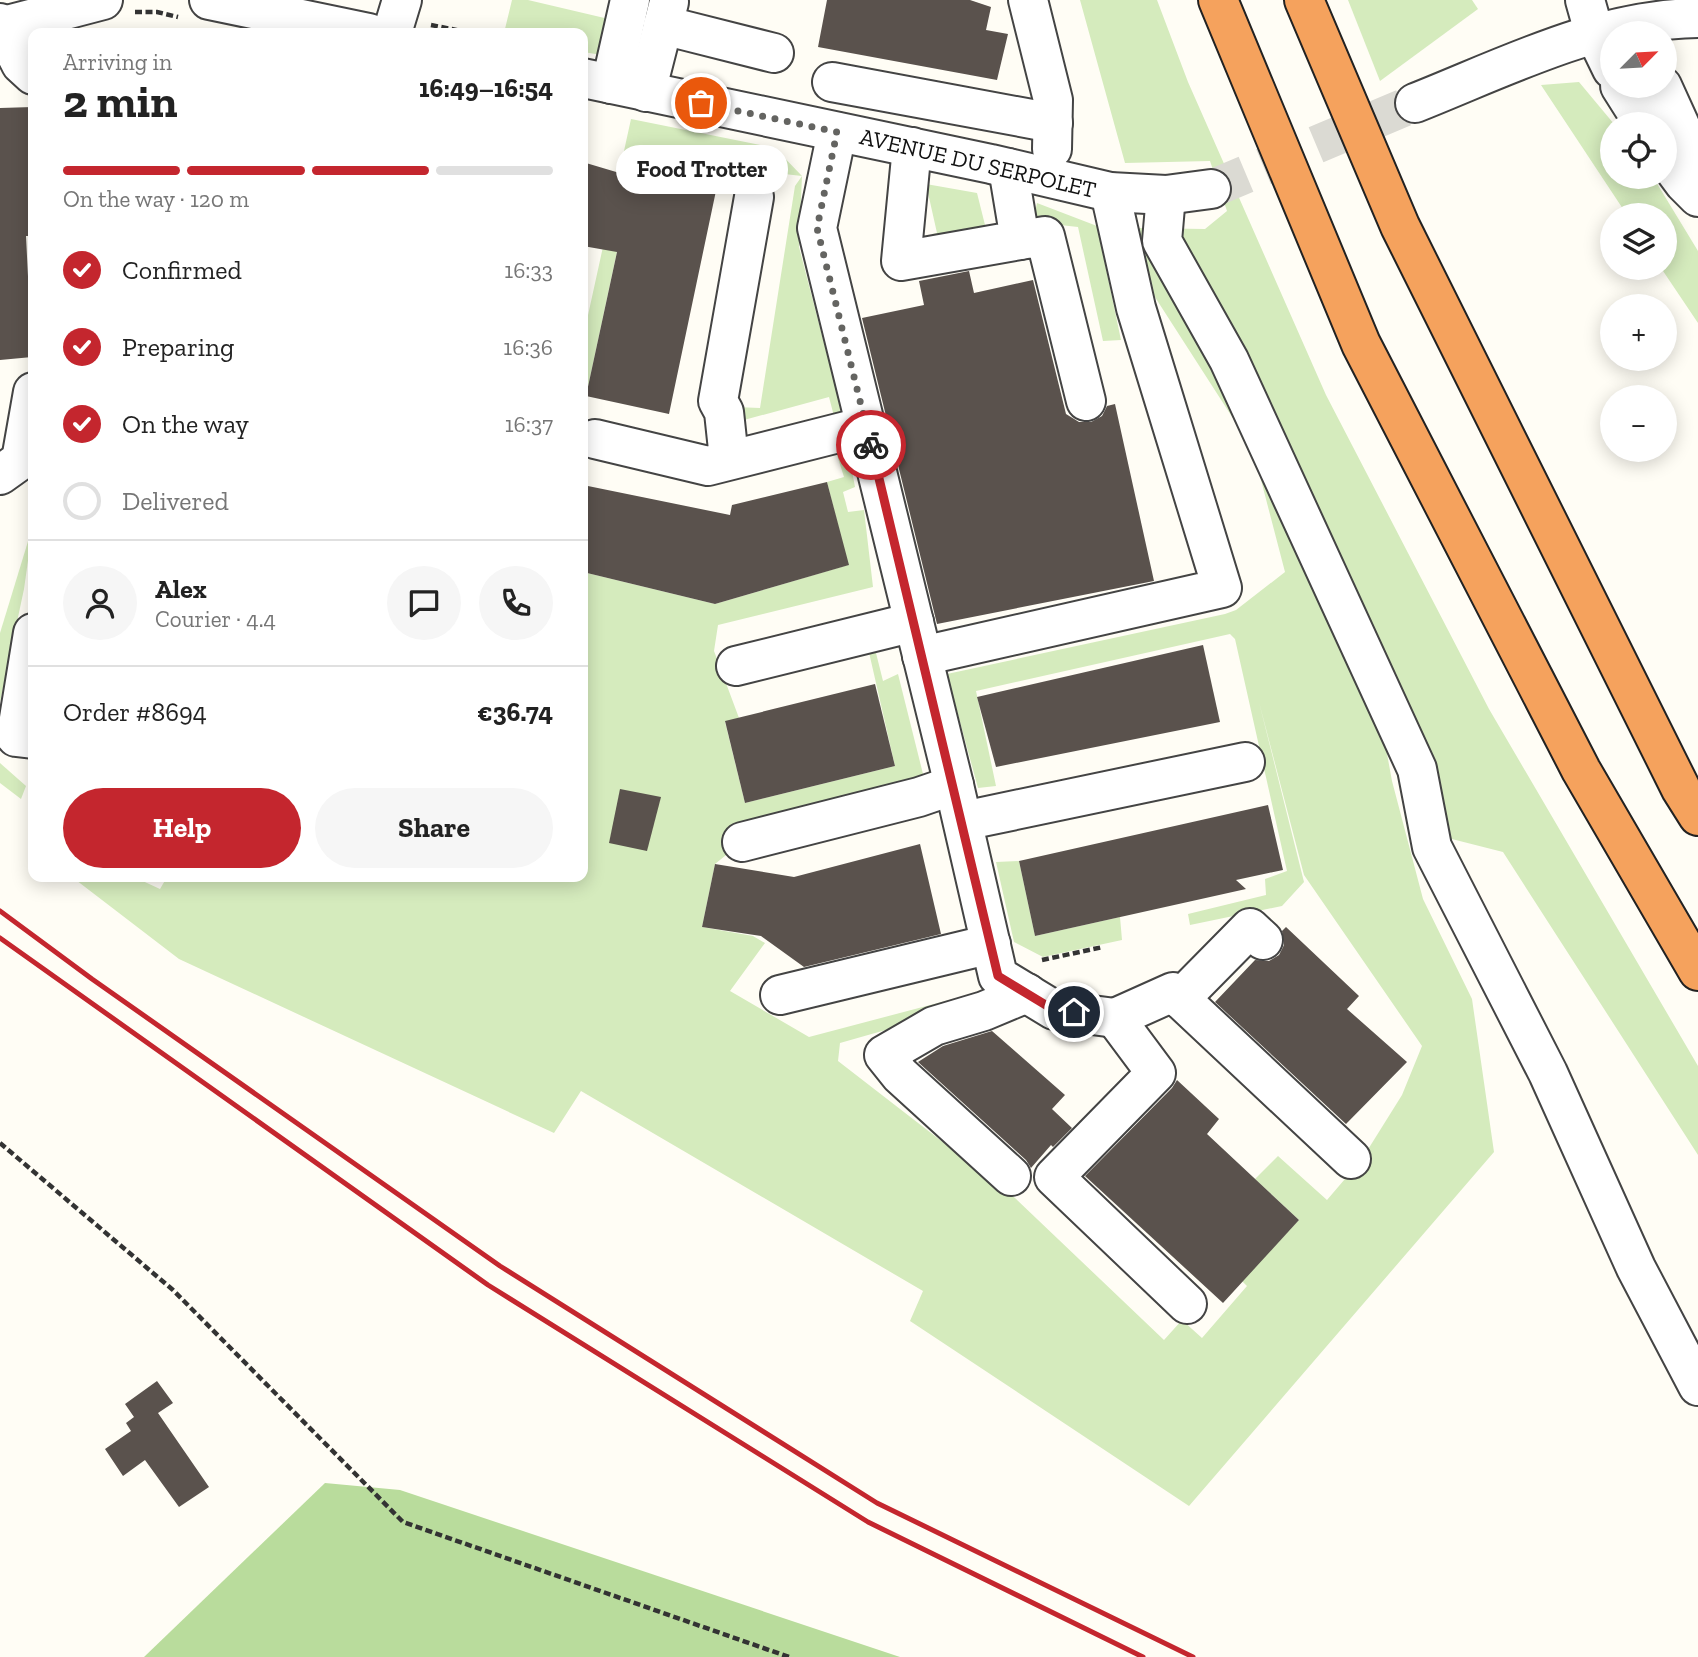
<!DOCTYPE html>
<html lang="en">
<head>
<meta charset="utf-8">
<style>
	body { margin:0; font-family:"Zilla Slab",serif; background:#f6f6f6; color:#222; height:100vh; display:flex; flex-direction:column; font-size:26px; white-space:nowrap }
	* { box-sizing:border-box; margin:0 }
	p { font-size:23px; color:#767676 }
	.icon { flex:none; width:38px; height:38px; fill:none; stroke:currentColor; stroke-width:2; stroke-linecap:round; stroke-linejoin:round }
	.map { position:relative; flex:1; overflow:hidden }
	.drawer { position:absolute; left:28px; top:28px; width:560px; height:854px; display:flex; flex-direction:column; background:#fff; border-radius:14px; box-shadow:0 4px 18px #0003 }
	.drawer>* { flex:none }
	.needle { width:46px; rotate:66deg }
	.controls { position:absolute; left:1600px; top:21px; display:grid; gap:14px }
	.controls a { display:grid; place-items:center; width:77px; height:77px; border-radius:50%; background:#fff; box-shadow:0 4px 18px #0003; font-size:35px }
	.pin { position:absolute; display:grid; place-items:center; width:60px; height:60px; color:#fff; margin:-30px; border:4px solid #fff; border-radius:50%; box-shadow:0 2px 7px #0007 }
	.courier { position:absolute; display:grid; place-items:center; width:70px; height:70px; margin:-35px; border:5px solid #c4262e; border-radius:50%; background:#fff; color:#222; box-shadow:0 2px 9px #0007 }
	.bubble { position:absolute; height:49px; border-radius:24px; background:#fff; box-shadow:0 4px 18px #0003; font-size:23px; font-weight:700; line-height:49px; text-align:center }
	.head em { font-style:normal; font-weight:700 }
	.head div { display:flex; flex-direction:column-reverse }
	.head { display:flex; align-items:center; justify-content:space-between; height:119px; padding:0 35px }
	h1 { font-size:46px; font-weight:700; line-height:52px }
	.bar { display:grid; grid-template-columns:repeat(4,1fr); gap:10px 7px; align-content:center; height:84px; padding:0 35px }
	.bar i { height:9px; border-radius:5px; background:#e0e0e0 }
	.bar .current { background:#c4262e }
	.bar p { grid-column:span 4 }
	.line { display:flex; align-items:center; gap:18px; padding:0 35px; border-top:2px solid #e0e0e0 }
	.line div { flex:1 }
	.round { display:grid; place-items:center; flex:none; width:74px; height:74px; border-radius:37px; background:#f6f6f6 }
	ol { padding:0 35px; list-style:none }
	li { display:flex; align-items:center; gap:21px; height:77px }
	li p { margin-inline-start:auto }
	li .icon { padding:7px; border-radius:50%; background:#c4262e; color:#fff; stroke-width:4 }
	li:last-child { color:#767676 }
	li i { width:38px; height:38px; border:4px solid #e0e0e0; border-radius:50% }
	.button { display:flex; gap:14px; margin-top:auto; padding:14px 35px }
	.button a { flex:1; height:80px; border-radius:42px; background:#c4262e; color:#fff; font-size:28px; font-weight:700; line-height:80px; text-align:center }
	.button a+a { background:#f6f6f6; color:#222 }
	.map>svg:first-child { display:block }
	.green { fill:#d5ebbd }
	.forest { fill:#b9dc9c }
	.building { fill:#5a524d }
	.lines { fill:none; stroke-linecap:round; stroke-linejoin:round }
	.minor-tunnel { stroke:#dbdad3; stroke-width:38; stroke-dasharray:38 19; stroke-linecap:butt }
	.minor-casing { stroke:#444; stroke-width:42 }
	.highway-casing { stroke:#222; stroke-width:42 }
	.path { stroke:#333; stroke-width:4.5; stroke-dasharray:7 3.5; stroke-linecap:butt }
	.minor { stroke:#fff; stroke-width:38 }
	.highway { stroke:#f5a25d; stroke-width:38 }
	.rail { stroke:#c4262e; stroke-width:5 }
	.done { stroke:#646461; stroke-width:7; stroke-dasharray:0 12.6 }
	.route { stroke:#c4262e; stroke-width:9 }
	.labels { text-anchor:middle; stroke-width:7; stroke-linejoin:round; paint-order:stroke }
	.street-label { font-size:23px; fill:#111; stroke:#fff }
</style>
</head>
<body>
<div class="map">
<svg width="1698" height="1657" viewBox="0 0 1698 1657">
	<rect width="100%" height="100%" fill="#fffdf5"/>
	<!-- green -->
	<g class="green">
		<path d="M512 0H528L613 20 608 56 583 52V33H504Z"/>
		<path d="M1080 0H1157L1188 82 1326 395 1489 709 1698 1066V1155L1503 852 1436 835 1373 636 1153 294 1137 228 1205 229 1227 211 1210 161 1125 163Z"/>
		<path d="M1348 0H1472L1478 9 1380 81Z"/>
		<path d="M1579 82 1614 124H1612V177H1653L1698 251V323L1661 268H1664V215H1627L1541 85Z"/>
		<path d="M631 119 775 148 802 176 799 247 843 416 836 424 829 397 744 420 749 445 735 407 760 408 795 186 802 176 721 167 639 149 586 396 583 428V338Z"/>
		<path d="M926 184 977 193 988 237 936 249 932 234 937 233Z"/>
		<path d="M1037 203 1097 226 1121 340 1103 341 1078 227 1033 222Z"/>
		<path d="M836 452 849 455 855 487 843 492 848 512 864 510 873 587 718 625 714 651 739 718 725 722 745 803 895 766 868 648 875 649 883 681 898 674 925 782 736 847 715 864 702 927 753 936 765 943 730 991 809 1037 987 990 991 1000 840 1043 838 1061 1015 1198 1164 1340 1182 1320 1202 1338 1247 1286 1242 1281 1299 1220 1255 1179 1278 1156 1327 1200 1362 1159 1402 1095 1422 1046 1304 875 1259 702 1304 882 1282 906 1190 925 1188 914 1266 895 1265 879 1287 871 1235 639 1230 634 976 691 996 786 978 788 947 674 1225 614 1236 610 1285 572 1255 457 1381 721 1392 781 1423 899 1472 999 1494 1152 1189 1506 910 1321 923 1291 581 1091 554 1133 179 959 72 877H134L160 889 167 877H583V572L715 604 848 565 827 482 844 477Z"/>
		<path d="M33 525 24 589 0 702V633Z"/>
		<path d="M0 763 26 786 21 799 0 783Z"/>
		<path d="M1019 861 1035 936 1120 917 1122 940 1043 957 1014 942 996 862Z"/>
	</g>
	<!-- forest -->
	<path class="forest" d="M325 1483 400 1490 900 1657H144Z"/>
	<!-- building -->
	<g class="building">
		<path d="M827 0H970L991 7 986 30 1008 34 997 80 818 47Z"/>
		<path d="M33 107V236H26L32 357 0 360V108Z"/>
		<path d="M639 149 721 167 669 414 586 396 617 252 583 246V179L586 163 633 177Z"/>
		<path d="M969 271 974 293 1033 280 1066 414 1079 422H1091L1102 416 1107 406 1115 404 1154 581 937 624 862 318 924 305 919 281Z"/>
		<path d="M827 482 849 565 715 604 583 572V485L730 515 732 505Z"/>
		<path d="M1203 645 1220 722 996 767 977 697Z"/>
		<path d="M875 684 895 766 745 803 725 721Z"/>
		<path d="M620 789 661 797 647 851 609 843Z"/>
		<path d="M1268 805 1283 870 1236 880 1246 889 1035 936 1019 861Z"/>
		<path d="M920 844 941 934 804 967 761 936 702 927 715 864 794 877Z"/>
		<path d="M1286 927 1359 996 1347 1009 1407 1062 1346 1124 1215 1002 1255 960 1269 961 1279 955 1284 945 1282 931Z"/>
		<path d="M992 1031 1065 1095 1052 1109 1072 1128 1053 1147 1051 1145 1031 1168 1026 1160 918 1062 943 1046Z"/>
		<path d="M1177 1080 1219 1119 1207 1134 1299 1220 1223 1303 1085 1176 1172 1088Z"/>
		<path d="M157 1381 173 1403 158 1413 209 1487 179 1507 145 1460 123 1476 105 1449 131 1431 126 1423 134 1417 125 1404Z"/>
	</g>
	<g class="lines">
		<!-- minor-tunnel -->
		<path class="minor-tunnel" d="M1211 189 1415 103"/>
		<defs>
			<g id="minor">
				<path d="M209 0 369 33"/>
				<path d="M1028 0 1053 100 1052 149"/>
				<path d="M1585 0 1594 32 1612 69"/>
				<path d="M0 23 21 64 33 75"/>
				<path d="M663 25 774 53"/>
				<path d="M0 27 103 0"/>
				<path d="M392 33 402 0"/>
				<path d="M583 78 991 164 1110 192 1166 195 1211 189"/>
				<path d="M832 82 1053 123"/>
				<path d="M611 84 630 0"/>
				<path d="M1620 86 1644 124"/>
				<path d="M1662 86 1698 165"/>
				<path d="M646 92 669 2"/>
				<path d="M1415 103C1506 67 1598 19 1698 18"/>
				<path d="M837 132 817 228 954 785 998 976 1054 1010 1115 1018"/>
				<path d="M912 147 901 261 1020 240 1008 168"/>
				<path d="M1664 156 1684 183 1698 197"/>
				<path d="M1166 195 1162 241 1229 360 1417 769 1432 847 1548 1073 1636 1268 1698 1386"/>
				<path d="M1020 240 1045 236 1086 401"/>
				<path d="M595 439 708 466 866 426"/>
				<path d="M729 459 724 412 718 401 754 197"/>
				<path d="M0 475 21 460 33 392"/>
				<path d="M33 633 16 737 33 739"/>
				<path d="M922 656 1222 588 1136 308 1110 192"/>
				<path d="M736 666 914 622"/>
				<path d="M963 821 1245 762"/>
				<path d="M742 842 919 797 954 785"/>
				<path d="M780 995 991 944"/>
				<path d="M1180 999 1250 928 1263 940"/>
				<path d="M1115 1018 1156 1073 1054 1177 1187 1304"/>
				<path d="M1115 1018 1173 992 1351 1159"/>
				<path d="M1011 1176 900 1075 884 1055 934 1026 984 1011 1027 993"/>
			</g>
			<g id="highway">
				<path d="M1218 0 1361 344 1581 770 1698 971"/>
				<path d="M1304 0 1400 226 1681 789 1698 816"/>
			</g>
		</defs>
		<!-- minor casing -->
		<use href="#minor" class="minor-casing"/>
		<!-- highway casing -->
		<use href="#highway" class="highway-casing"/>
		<!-- path -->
		<g class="path">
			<path d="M135 12H157L178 17"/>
			<path d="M431 25 472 33"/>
			<path d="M1042 960 1103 947"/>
			<path d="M0 1143 173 1290 403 1522 789 1657"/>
		</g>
		<!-- minor -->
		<use href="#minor" class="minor"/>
		<!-- highway -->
		<use href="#highway" class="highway"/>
		<!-- rail -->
		<g class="rail">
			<path d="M0 911 92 979 500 1266 877 1503 1193 1657"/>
			<path d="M0 938 488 1285 868 1522 1143 1657"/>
		</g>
	</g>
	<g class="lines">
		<!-- done -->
		<path class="done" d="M701 103 837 132 817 228 871 445"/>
		<!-- route -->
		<path class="route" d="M871 445 998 976 1054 1010 1074 1012"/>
	</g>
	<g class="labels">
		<!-- street labels -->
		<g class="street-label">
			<text transform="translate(978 163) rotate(13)" y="8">AVENUE DU SERPOLET</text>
		</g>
	</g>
</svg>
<div class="controls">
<a><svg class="needle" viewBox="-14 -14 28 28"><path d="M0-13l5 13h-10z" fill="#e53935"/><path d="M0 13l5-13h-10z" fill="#767676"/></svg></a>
<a><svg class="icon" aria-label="locate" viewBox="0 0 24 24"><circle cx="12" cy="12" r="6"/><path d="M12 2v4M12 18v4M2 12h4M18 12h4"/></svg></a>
<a><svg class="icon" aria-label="layers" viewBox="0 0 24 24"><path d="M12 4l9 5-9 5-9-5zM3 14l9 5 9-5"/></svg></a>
<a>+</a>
<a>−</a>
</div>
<div class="pin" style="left:701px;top:103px;background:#ea580c"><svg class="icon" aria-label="bag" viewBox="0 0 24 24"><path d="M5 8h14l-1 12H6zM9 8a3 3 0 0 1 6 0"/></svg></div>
<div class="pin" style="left:1074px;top:1012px;background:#1f2937"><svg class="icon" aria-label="home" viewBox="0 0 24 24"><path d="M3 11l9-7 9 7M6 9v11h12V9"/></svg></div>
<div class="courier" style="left:871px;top:445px"><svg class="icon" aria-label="bike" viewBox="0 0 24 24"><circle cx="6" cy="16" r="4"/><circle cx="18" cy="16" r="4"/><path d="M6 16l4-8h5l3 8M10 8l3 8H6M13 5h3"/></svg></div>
<div class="bubble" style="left:616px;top:145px;width:172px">Food Trotter</div>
<section class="drawer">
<div class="head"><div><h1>2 min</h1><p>Arriving in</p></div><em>16:49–16:54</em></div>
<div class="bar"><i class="current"></i><i class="current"></i><i class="current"></i><i></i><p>On the way · 120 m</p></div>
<ol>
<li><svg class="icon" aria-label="check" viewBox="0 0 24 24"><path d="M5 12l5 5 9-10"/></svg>Confirmed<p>16:33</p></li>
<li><svg class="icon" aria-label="check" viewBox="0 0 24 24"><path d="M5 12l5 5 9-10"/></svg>Preparing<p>16:36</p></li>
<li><svg class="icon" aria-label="check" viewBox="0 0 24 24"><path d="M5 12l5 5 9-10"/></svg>On the way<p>16:37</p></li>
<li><i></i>Delivered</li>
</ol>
<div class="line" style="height:126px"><a class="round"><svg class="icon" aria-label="person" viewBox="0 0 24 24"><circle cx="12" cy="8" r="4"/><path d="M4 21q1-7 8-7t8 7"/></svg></a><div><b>Alex</b><p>Courier · 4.4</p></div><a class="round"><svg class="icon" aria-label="chat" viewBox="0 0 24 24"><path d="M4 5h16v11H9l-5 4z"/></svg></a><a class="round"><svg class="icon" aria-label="phone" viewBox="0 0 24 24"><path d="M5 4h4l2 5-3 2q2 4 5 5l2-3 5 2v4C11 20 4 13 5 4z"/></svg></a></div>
<div class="line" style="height:91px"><div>Order #8694</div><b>€36.74</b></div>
<div class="button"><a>Help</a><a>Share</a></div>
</section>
</div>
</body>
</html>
